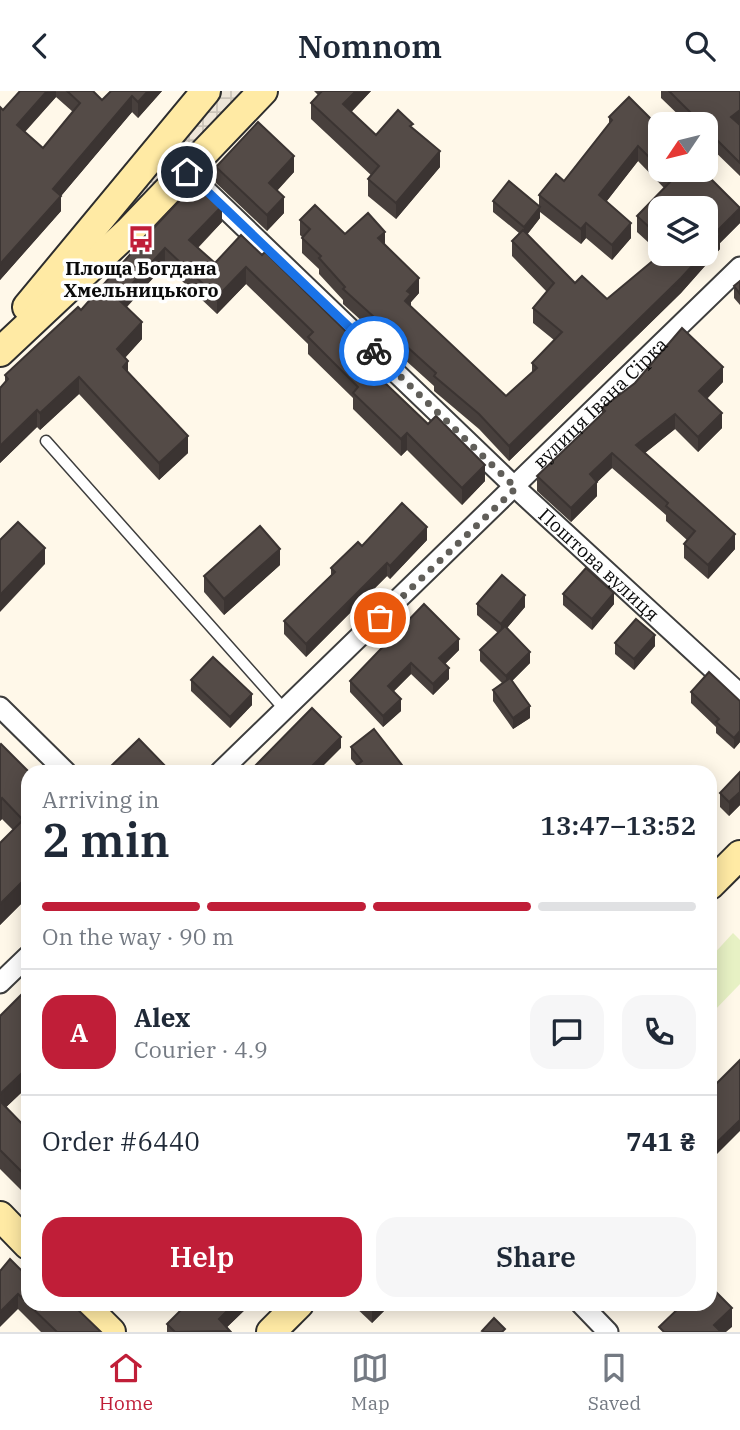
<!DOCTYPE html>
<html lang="en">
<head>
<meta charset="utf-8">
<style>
	body { margin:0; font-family:"IBM Plex Serif",serif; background:#f6f6f7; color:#1f2937; height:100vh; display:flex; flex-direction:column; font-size:26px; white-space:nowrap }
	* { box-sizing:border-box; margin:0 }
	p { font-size:23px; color:#747a83 }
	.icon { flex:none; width:38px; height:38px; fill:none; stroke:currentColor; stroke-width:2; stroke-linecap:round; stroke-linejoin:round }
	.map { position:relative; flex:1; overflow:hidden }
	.panel { position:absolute; left:21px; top:674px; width:696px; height:546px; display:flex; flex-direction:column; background:#fff; border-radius:21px; box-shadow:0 4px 18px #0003 }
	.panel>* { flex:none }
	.needle { width:46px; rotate:235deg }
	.fabs { position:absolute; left:648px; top:21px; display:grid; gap:14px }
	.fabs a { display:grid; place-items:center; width:70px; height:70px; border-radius:14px; background:#fff; box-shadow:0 4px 18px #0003; font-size:35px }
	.pin { position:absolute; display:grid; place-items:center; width:60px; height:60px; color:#fff; margin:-30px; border:4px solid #fff; border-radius:50%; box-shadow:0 2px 7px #0007 }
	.courier { position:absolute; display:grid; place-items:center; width:70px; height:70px; margin:-35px; border:5px solid #1a73e8; border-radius:50%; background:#fff; color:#222; box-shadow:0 2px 9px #0007 }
	.overview em { font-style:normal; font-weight:600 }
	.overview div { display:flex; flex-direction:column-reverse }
	.overview { display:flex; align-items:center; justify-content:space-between; height:119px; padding:0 21px }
	h1 { font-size:46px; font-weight:600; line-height:52px }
	.bar { display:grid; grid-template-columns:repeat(4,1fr); gap:10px 7px; align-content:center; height:84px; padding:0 21px }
	.bar i { height:9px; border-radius:5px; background:#e0e1e3 }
	.bar .current { background:#c01e38 }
	.bar p { grid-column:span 4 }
	.line { display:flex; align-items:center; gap:18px; padding:0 21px; border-top:2px solid #e0e1e3 }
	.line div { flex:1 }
	.round { display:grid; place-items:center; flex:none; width:74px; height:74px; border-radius:21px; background:#f6f6f7 }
	.primary-button { display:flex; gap:14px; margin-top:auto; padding:14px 21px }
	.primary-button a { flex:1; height:80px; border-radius:21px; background:#c01e38; color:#fff; font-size:28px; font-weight:600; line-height:80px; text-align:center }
	.primary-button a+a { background:#f6f6f7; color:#1f2937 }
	header { display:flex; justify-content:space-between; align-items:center; height:91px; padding:0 21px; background:#fff; font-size:32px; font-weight:600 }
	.tab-bar { display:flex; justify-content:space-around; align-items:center; height:98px; border-top:2px solid #e0e1e3; background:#fff; font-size:19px; color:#747a83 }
	.tab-bar a { display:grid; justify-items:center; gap:4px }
	.tab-bar .current { color:#c01e38 }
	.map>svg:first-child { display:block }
	.pitch { fill:#e7f1c4 }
	.plaza { fill:url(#plaza-grid) }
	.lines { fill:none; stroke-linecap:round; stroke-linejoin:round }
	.lane-casing { stroke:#3e3e3e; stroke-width:13 }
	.street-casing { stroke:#3e3e3e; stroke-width:23 }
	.secondary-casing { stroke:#2d2d2d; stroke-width:32 }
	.lane { stroke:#fff; stroke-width:10 }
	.street { stroke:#fff; stroke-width:19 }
	.secondary { stroke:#ffeaa4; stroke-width:28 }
	.wall { fill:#48403d; fill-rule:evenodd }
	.shaded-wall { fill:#3b3432 }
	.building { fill:#544b47; stroke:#3b3432; stroke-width:2 }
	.done { stroke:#605e59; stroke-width:7; stroke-dasharray:0 12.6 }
	.route { stroke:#1a73e8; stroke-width:9 }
	.labels { text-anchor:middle; stroke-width:7; stroke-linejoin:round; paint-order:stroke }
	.poi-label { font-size:19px; font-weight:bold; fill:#0b0b0b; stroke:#fff }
	.street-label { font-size:19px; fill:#0b0b0b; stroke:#fff }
</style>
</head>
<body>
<header><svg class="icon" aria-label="back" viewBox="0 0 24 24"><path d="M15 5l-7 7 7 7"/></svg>Nomnom<svg class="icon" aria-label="search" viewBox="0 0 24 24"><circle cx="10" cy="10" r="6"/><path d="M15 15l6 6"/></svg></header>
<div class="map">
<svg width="740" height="1241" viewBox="0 0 740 1241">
	<defs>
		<pattern id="plaza-grid" width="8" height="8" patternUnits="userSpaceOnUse" patternTransform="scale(1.75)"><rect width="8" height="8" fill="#eee6d9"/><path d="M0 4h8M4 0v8" fill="none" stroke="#cbc4b9"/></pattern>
	</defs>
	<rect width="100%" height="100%" fill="#fff8e9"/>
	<!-- pitch -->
	<path class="pitch" d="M733 842 740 849V893L711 923V866Z"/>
	<!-- plaza -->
	<path class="plaza" d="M220 0H250L136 117 86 163Z"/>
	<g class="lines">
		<defs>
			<path id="lane" d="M46 350 285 619"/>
			<g id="street">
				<path id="s1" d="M187 81 516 397 740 603"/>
				<path d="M0 616 66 681"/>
				<path id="s2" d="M220 681 740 176"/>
				<path d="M0 892 28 865"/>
				<path d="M581 1213 608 1241"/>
			</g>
			<g id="secondary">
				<path d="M27 216 206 0"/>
				<path d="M0 261 130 139 263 0"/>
				<path d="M710 794 740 764"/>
				<path d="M0 1125 28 1154"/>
				<path d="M83 1213 111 1241"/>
				<path d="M271 1241 299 1213"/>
			</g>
		</defs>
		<!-- lane casing -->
		<use href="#lane" class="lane-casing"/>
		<!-- street casing -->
		<use href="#street" class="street-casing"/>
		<!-- secondary casing -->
		<use href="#secondary" class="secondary-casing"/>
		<!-- lane -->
		<use href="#lane" class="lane"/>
		<!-- street -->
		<use href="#street" class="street"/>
		<!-- secondary -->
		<use href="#secondary" class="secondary"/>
	</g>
	<!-- wall -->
	<g class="wall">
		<path d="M20 0H93L102 9 111 0H162L138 27 132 21 61 105V120L0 189V16L3 19ZM56 6 73 21 43 57 25 41Z"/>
		<path d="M314 0H371L351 21 376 44 413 37 440 76 396 128 368 105V88L372 85 311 28V12L318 4Z"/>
		<path d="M661 0H740V85L705 51V33H688L661 7Z"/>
		<path d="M609 26 660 37V79H702L740 132 720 152V158L681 202 509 370 479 338 434 300V295L343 213V209L319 183V178L302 162V146L300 144V129L345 143 385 154 419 202 411 211V216L506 305 532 281V272L554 249 533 232V217L547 201 512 165V150L519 142 493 121V110L539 115V104L564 90 609 33ZM638 70 664 97 637 125V141L660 162V117L705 163 607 208 575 192 527 144 540 127V121L581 153 586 147 612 169 631 147 606 111Z"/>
		<path d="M216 76 294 81 277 100 284 122 267 140 216 92Z"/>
		<path d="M222 131 198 157 215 172 241 144 369 276 485 390 462 414 407 359 401 365 353 318V307L308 263V253L246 193 217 223 165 174 127 216 142 248 125 267 128 282 188 362 159 389 79 303 40 339 37 336 0 372V297L5 292V284L81 219 149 142Z"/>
		<path d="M740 190V214L734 207V195Z"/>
		<path d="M723 291 707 308 722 337 698 361 675 338 645 362 735 458 708 488 684 467V453L687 449 666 430V424L612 377 597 391V405L571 431 537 400V385L602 324V317Z"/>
		<path d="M427 449 390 488 387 485 306 566 284 543V530L331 484V477L362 455Z"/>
		<path d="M280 474 224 524 204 501V485Z"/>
		<path d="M563 503 614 513 592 539 563 514Z"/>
		<path d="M424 513 459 559 445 573 449 588 433 604 411 583 393 601 401 620 383 636 350 601V590Z"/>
		<path d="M477 513 525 516 507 537 530 572 512 590 530 627 513 638 493 610V599L502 592 480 570V559L498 542 477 524Z"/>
		<path d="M615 552 655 555 634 579 615 563Z"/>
		<path d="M191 589 252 614 230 637 191 600Z"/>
		<path d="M691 601 740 610V651L734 658 716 642V636L691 612Z"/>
		<path d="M0 654 28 681V806L0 834V752L13 739 2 728 0 730Z"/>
		<path d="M351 656 402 681 356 674 351 668Z"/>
		<path d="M740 681V714L729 725 720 716V702Z"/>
		<path d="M28 897V1009L21 1002 6 1016 28 1039V1106L0 1078V925Z"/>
		<path d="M0 1180 28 1213 101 1241H41L18 1218Z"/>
		<path d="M187 1213H251L227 1236 230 1241H167V1233Z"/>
		<path d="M352 1213H385V1219L372 1232Z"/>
	</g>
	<!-- shaded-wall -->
	<g class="shaded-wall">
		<path d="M47 0H56V6L17 49V34Z"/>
		<path d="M148 0H162L138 27V11Z"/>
		<path d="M356 0H371L343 30V13Z"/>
		<path d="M132 5V21L61 105V120L0 189V173L53 98Z"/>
		<path d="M740 19V33L731 40V26Z"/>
		<path d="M638 55V70L599 120V104Z"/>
		<path d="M440 60V76L396 128V112Z"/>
		<path d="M294 65V81L269 108V92Z"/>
		<path d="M284 106V122L267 140V124Z"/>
		<path d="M222 115V131L189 165V149Z"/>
		<path d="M540 116V127L524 147V136Z"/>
		<path d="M740 117V132L720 152V158L681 202 509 370V355L703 163H705V160L717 140Z"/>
		<path d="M586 132V147L581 153V138Z"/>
		<path d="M631 132V147L612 169V154Z"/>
		<path d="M385 141V156L378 147Z"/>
		<path d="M165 157V174L118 225V208Z"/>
		<path d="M246 176V193L217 223V206Z"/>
		<path d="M419 187V202L411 211V219L405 210 407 200Z"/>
		<path d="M142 231V248L117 275V258Z"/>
		<path d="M369 263V280L362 270Z"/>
		<path d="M128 270V287L123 276Z"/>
		<path d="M723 276V291L699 315V300Z"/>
		<path d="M79 286V303L40 339V322Z"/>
		<path d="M37 319V336L0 372V355Z"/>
		<path d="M722 322V337L698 361V346Z"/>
		<path d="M675 323V338L636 369V354Z"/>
		<path d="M407 342V359L401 365V348Z"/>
		<path d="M188 345V362L159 389V372Z"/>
		<path d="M612 362V377L590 398V383Z"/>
		<path d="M485 374V390L462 414V397Z"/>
		<path d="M597 391V405L571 431V417Z"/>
		<path d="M427 436V449L390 488V475Z"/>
		<path d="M735 443V458L708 488V474Z"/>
		<path d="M45 457V473L0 521V504Z"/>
		<path d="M280 458V474L224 524V508Z"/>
		<path d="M387 472V485L306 566V553Z"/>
		<path d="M614 502V513L592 539V528Z"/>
		<path d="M525 504V516L501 544V533Z"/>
		<path d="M655 544V555L634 579V568Z"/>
		<path d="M459 548V559L439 579V567Z"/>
		<path d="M530 561V572L506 596V585Z"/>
		<path d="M411 572V583L388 606V595Z"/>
		<path d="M449 577V588L433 604V593Z"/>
		<path d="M252 603V614L230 637V626Z"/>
		<path d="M401 608V620L383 636V625Z"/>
		<path d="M530 615V627L513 638V627Z"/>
		<path d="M740 640V651L734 658V647Z"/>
		<path d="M341 646V657L317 681H306Z"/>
		<path d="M402 674V681H394Z"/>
		<path d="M740 701V714L729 725V711Z"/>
		<path d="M2 707V728L0 730V709Z"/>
		<path d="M28 785V806L0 834V813Z"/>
		<path d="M21 983V1002L0 1022V1003Z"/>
		<path d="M740 1029V1040L710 1070V1058Z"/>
		<path d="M18 1203V1218L0 1236V1221Z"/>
		<path d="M234 1213H251L222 1241 219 1228Z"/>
		<path d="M377 1213H385V1219L372 1232V1218Z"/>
		<path d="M732 1217V1236L726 1241H714V1234Z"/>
	</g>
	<!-- building -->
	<g class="building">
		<path d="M20 0H47L17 34 43 57 80 12 67 0H93L102 9 111 0H148L138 11 132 5 53 98 61 105 0 173V16L3 19Z"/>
		<path d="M322 0H356L343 13 376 44 398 19 413 33 410 35 440 60 396 112 368 88 379 75 311 12Z"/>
		<path d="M669 0H740V19L731 26 740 34V72L705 37V33H702Z"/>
		<path d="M629 6 660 37V77L638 55 599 104 631 132 612 154 586 132 581 138 539 104 556 83 564 90 612 29 609 26Z"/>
		<path d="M258 31 294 65 269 92 284 106 267 124 216 76Z"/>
		<path d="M662 79H702L740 117 717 140 720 143 705 160V117H660V146L637 125 672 89Z"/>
		<path d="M509 90 540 116 524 136 493 110Z"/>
		<path d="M200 93 222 115 189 149 215 172 241 144 262 164 265 161 369 263 362 270 428 333 436 325 485 374 462 397 407 342 401 348 353 302 358 296 308 246 313 241 246 176 217 206 165 157 118 208 142 231 117 258 128 270 123 276 188 345 159 372 79 286 40 322 37 319 0 355V297L8 288 5 284 78 216 81 219 149 142 194 94 197 97Z"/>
		<path d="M315 114 345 143 368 122 385 141 378 147 419 187 407 200 411 203 405 210 506 305 537 277 532 272 562 241 533 217 554 192 512 150 523 139 575 192 582 185 607 208 661 163H703L681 187 509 355 479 323 434 285 436 282 343 198 345 196 319 167 321 165 302 147 310 138 300 129Z"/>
		<path d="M740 190V203L734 195Z"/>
		<path d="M682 237 723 276 699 300 722 322 698 346 675 323 636 354 735 443 708 474 684 453 695 440 666 415 668 412 612 362 590 383 597 391 571 417 537 385 605 320 602 317 635 292Z"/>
		<path d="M402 412 427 436 390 475 387 472 306 553 284 530 335 481 331 477 358 451 362 455Z"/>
		<path d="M18 431 45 457 0 504V449Z"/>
		<path d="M260 435 280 458 224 508 204 485Z"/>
		<path d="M586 477 614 502 592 528 563 503Z"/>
		<path d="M502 484 525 504 501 533 477 513Z"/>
		<path d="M424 513 459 548 439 567 449 577 433 593 411 572 388 595 401 608 383 625 350 590Z"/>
		<path d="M636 528 655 544 634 568 615 552Z"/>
		<path d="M505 535 530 561 506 585 480 559Z"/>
		<path d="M213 566 252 603 230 626 191 589Z"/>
		<path d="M709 581 740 610V640L734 647 716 631 719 628 691 601Z"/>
		<path d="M510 587 530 615 513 627 493 599Z"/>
		<path d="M312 617 341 646 306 681H249Z"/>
		<path d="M374 638 402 674 394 681H349L362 670 351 656Z"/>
		<path d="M139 648 171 681H114L110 676Z"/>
		<path d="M1 653 29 681 28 785 0 813V752L23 729 2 707 0 709V654Z"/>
		<path d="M740 681V701L729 711 720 702Z"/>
		<path d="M28 897V990L21 983 0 1003V925Z"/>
		<path d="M740 969V1029L710 1058V999Z"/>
		<path d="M0 1010 28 1039V1087L0 1059Z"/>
		<path d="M10 1168 28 1186V1213L18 1203 0 1221V1180Z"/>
		<path d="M710 1195 732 1217 714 1234 721 1241H664L659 1236 683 1213H710Z"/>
		<path d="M28 1213H72L101 1241H57Z"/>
		<path d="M187 1213H234L219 1228 230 1240 175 1241 167 1233Z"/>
		<path d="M367 1213H377L372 1218Z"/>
		<path d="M494 1227 505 1238 502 1241H484L482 1240Z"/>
	</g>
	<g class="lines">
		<!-- done -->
		<path class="done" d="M374 260 516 397 380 527"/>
		<!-- route -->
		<path class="route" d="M187 81 374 260"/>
	</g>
	<!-- icons -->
	<defs>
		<symbol id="bus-bare" viewBox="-9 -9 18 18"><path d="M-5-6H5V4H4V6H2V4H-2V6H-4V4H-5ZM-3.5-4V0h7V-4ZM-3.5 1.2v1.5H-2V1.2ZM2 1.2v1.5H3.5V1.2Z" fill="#c01e38" stroke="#fff" stroke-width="2.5" paint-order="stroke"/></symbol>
	</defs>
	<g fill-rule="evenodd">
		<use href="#bus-bare" x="122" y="129" width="38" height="38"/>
	</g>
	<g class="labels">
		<!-- poi labels -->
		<g class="poi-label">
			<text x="141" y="184">Площа Богдана<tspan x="141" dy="22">Хмельницького</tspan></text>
		</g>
		<!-- street labels -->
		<g class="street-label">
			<text dy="7" stroke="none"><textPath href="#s2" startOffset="530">вулиця Івана Сірка</textPath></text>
			<text dy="7" stroke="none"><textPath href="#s1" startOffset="569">Поштова вулиця</textPath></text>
		</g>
	</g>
</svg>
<div class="fabs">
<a><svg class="needle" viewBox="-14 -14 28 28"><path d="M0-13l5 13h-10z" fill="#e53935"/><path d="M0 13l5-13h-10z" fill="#747a83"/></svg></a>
<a><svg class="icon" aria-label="layers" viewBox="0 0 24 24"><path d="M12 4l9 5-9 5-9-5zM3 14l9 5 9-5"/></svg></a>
</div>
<div class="pin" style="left:380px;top:527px;background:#ea580c"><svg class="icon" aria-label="bag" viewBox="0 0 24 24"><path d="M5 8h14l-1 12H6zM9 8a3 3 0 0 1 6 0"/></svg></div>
<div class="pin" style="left:187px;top:81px;background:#1f2937"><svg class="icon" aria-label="home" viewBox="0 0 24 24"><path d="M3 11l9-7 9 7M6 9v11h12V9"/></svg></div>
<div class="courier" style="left:374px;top:260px"><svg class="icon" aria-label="bike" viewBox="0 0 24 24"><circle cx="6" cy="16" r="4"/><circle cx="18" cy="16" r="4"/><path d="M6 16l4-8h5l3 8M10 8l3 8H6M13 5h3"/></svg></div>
<section class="panel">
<div class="overview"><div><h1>2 min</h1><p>Arriving in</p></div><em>13:47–13:52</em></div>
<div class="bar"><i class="current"></i><i class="current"></i><i class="current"></i><i></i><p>On the way · 90 m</p></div>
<div class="line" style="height:126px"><b class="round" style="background:#c01e38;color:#fff">A</b><div><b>Alex</b><p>Courier · 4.9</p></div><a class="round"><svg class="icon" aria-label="chat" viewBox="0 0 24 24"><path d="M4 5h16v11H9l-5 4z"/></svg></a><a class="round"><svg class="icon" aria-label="phone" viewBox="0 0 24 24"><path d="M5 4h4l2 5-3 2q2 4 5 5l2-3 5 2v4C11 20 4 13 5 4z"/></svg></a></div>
<div class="line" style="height:91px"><div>Order #6440</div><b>741 ₴</b></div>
<div class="primary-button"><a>Help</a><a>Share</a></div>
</section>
</div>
<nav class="tab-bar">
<a class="current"><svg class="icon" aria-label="home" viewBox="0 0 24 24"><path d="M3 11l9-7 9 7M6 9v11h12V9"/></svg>Home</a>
<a><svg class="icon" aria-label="map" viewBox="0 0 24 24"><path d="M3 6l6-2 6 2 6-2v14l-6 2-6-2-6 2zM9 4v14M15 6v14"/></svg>Map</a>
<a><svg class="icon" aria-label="saved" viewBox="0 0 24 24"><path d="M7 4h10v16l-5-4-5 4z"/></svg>Saved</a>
</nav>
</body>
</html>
